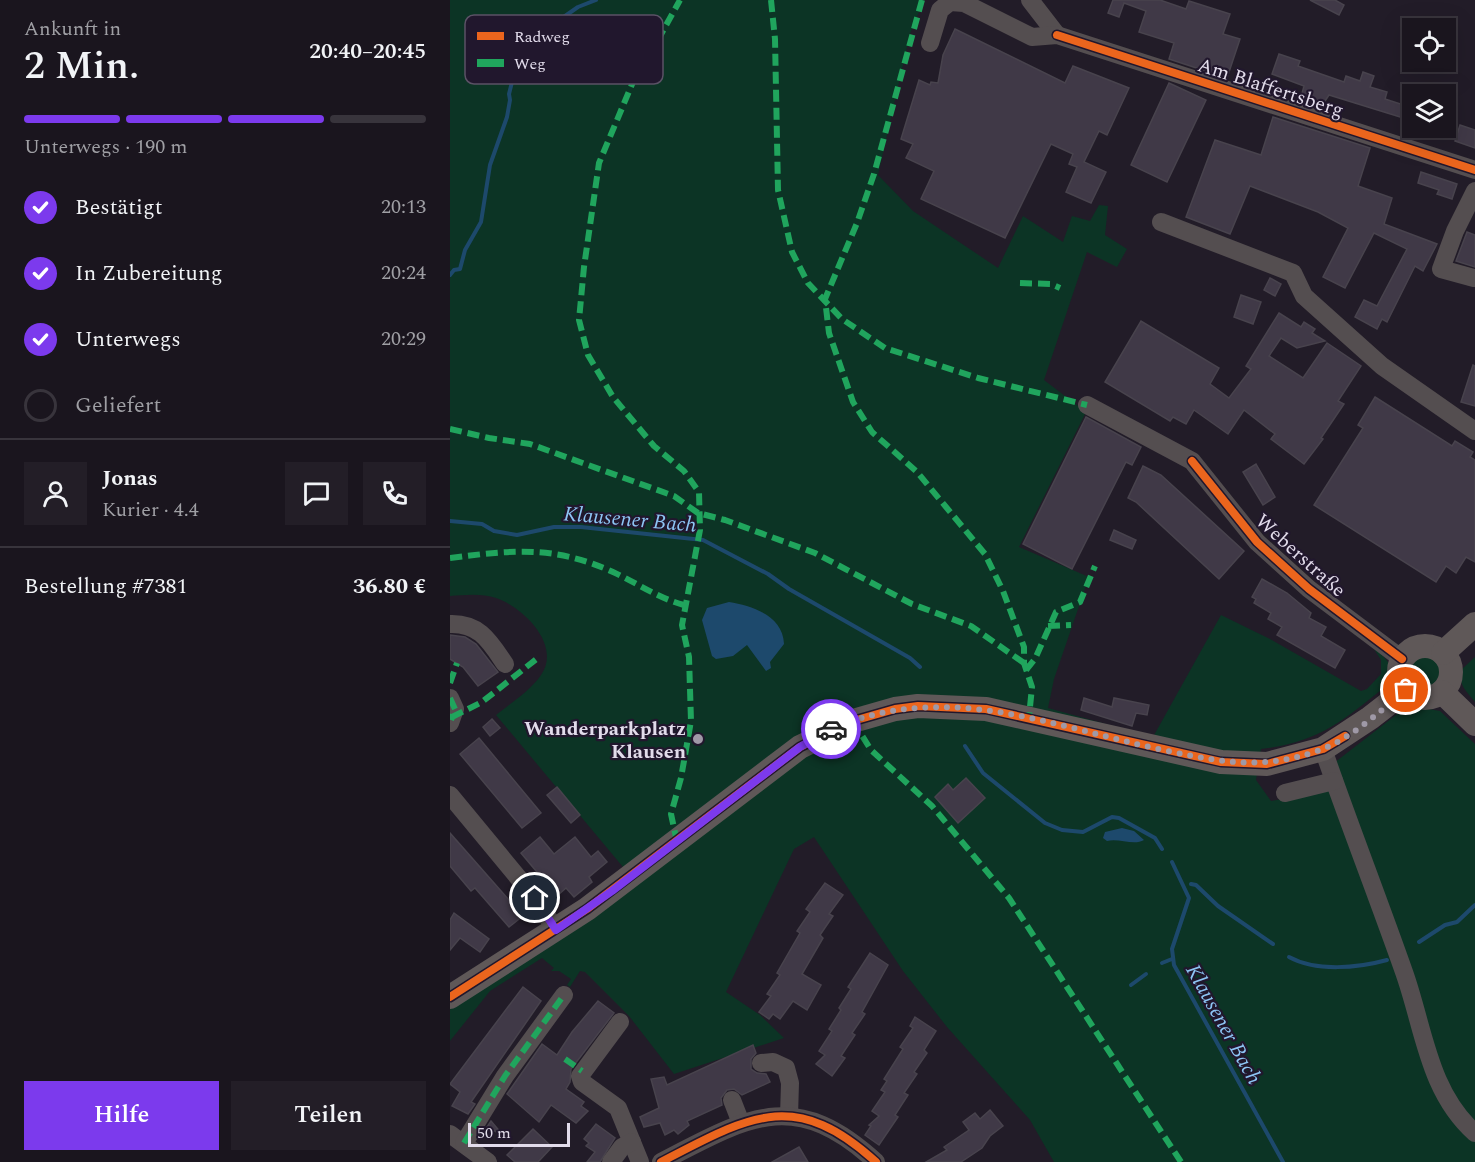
<!DOCTYPE html>
<html lang="de">
<head>
<meta charset="utf-8">
<style>
	body { margin:0; font-family:Spectral,serif; background:#231e27; color:#f1f3f6; height:100vh; display:flex; flex-direction:column; font-size:22px; white-space:nowrap }
	* { box-sizing:border-box; margin:0 }
	p { font-size:20px; color:#9f9fa4 }
	.icon { flex:none; width:33px; height:33px; fill:none; stroke:currentColor; stroke-width:2; stroke-linecap:round; stroke-linejoin:round }
	.map { position:relative; flex:1; overflow:hidden }
	.details { display:flex; flex-direction:column; background:#1a151e; width:450px }
	.details>* { flex:none }
	.controls { position:absolute; left:952px; top:18px; display:grid; gap:12px }
	.controls a { display:grid; place-items:center; width:54px; height:54px; border-radius:0px; background:#1a151e; box-shadow:0 6px 24px #0002,0 0 0 2px #38343c; font-size:30px }
	.scale { position:absolute; left:18px; bottom:15px; width:102px; box-sizing:border-box; padding-left:6px; border:3px solid #e2dceb; border-top:0; font-size:16px; line-height:21px; white-space:nowrap; color:#e2dceb; -webkit-text-stroke:4px #21172d; paint-order:stroke }
	.pin { position:absolute; display:grid; place-items:center; width:51px; height:51px; color:#fff; margin:-26px; border:3px solid #fff; border-radius:50%; box-shadow:0 2px 6px #0007 }
	.courier { position:absolute; display:grid; place-items:center; width:60px; height:60px; margin:-30px; border:4px solid #7c3aed; border-radius:50%; background:#fff; color:#222; box-shadow:0 2px 8px #0007 }
	.head em { font-style:normal; font-weight:600 }
	.head div { display:flex; flex-direction:column-reverse }
	.head { display:flex; align-items:center; justify-content:space-between; height:102px; padding:0 24px }
	h1 { font-size:39px; font-weight:600; line-height:45px }
	.bar { display:grid; grid-template-columns:repeat(4,1fr); gap:9px 6px; align-content:center; height:72px; padding:0 24px }
	.bar i { height:8px; border-radius:4px; background:#38343c }
	.bar .on { background:#7c3aed }
	.bar p { grid-column:span 4 }
	.line { display:flex; align-items:center; gap:15px; padding:0 24px; border-top:2px solid #38343c }
	.line div { flex:1 }
	.round { display:grid; place-items:center; flex:none; width:63px; height:63px; border-radius:0px; background:#231e27 }
	ol { padding:0 24px; list-style:none }
	li { display:flex; align-items:center; gap:18px; height:66px }
	li p { margin-inline-start:auto }
	li .icon { padding:6px; border-radius:50%; background:#7c3aed; color:#fff; stroke-width:4 }
	li:last-child { color:#9f9fa4 }
	li i { width:33px; height:33px; border:3px solid #38343c; border-radius:50% }
	.primary-button { display:flex; gap:12px; margin-top:auto; padding:12px 24px }
	.primary-button a { flex:1; height:69px; border-radius:0px; background:#7c3aed; color:#fff; font-size:24px; font-weight:600; line-height:69px; text-align:center }
	.primary-button a+a { background:#231e27; color:#f1f3f6 }
	main { display:flex; flex:1; min-height:0 }
	.map>svg:first-child { display:block }
	.green { fill:#0c3425 }
	.water { fill:#1d496c }
	.lines { fill:none; stroke-linecap:round; stroke-linejoin:round }
	.stream { stroke:#1d496c; stroke-width:4 }
	.building { fill:#403947; stroke:#48434d; stroke-width:1.5 }
	.minor { stroke:#544e50; stroke-width:18 }
	.major { stroke:#5f5858; stroke-width:24 }
	.quiet { stroke:#20a55d; stroke-width:6; stroke-dasharray:12 6; stroke-linecap:butt }
	.cycleway-casing { stroke:#21172d; stroke-width:11 }
	.cycleway { stroke:#eb651d; stroke-width:8 }
	.done { stroke:#9f99a7; stroke-width:6; stroke-dasharray:0 10.8 }
	.route { stroke:#7c3aed; stroke-width:8 }
	.poi-dot { fill:#9f99a7; stroke:#21172d; stroke-width:2 }
	.labels { text-anchor:middle; stroke-width:4.5; stroke-linejoin:round; paint-order:stroke }
	.street-label { font-size:20px; fill:#e2dceb; stroke:#21172d }
	.poi-label { font-size:20px; font-weight:bold; fill:#e2dceb; stroke:#21172d; text-anchor:end }
	.water-label { font-size:21px; font-style:italic; fill:#8dc5f4; stroke:#21172d }
	.key { fill:#21172d; stroke:#5b5266; stroke-width:1.5 }
	.key-label { font-size:16px; fill:#e2dceb }
</style>
</head>
<body>
<main>
<section class="details">
<div class="head"><div><h1>2 Min.</h1><p>Ankunft in</p></div><em>20:40–20:45</em></div>
<div class="bar"><i class="on"></i><i class="on"></i><i class="on"></i><i></i><p>Unterwegs · 190 m</p></div>
<ol>
<li><svg class="icon" aria-label="check" viewBox="0 0 24 24"><path d="M5 12l5 5 9-10"/></svg>Bestätigt<p>20:13</p></li>
<li><svg class="icon" aria-label="check" viewBox="0 0 24 24"><path d="M5 12l5 5 9-10"/></svg>In Zubereitung<p>20:24</p></li>
<li><svg class="icon" aria-label="check" viewBox="0 0 24 24"><path d="M5 12l5 5 9-10"/></svg>Unterwegs<p>20:29</p></li>
<li><i></i>Geliefert</li>
</ol>
<div class="line" style="height:108px"><a class="round"><svg class="icon" aria-label="person" viewBox="0 0 24 24"><circle cx="12" cy="8" r="4"/><path d="M4 21q1-7 8-7t8 7"/></svg></a><div><b>Jonas</b><p>Kurier · 4.4</p></div><a class="round"><svg class="icon" aria-label="chat" viewBox="0 0 24 24"><path d="M4 5h16v11H9l-5 4z"/></svg></a><a class="round"><svg class="icon" aria-label="phone" viewBox="0 0 24 24"><path d="M5 4h4l2 5-3 2q2 4 5 5l2-3 5 2v4C11 20 4 13 5 4z"/></svg></a></div>
<div class="line" style="height:78px"><div>Bestellung #7381</div><b>36.80 €</b></div>
<div class="primary-button"><a>Hilfe</a><a>Teilen</a></div>
</section>
<div class="map">
<svg width="1025" height="1162" viewBox="0 0 1025 1162">
	<rect width="100%" height="100%" fill="#221c28"/>
	<!-- green -->
	<g class="green">
		<path d="M0 0H474L460 34 428 175 463 211 548 268 573 216 613 242 622 216 640 221 649 205 658 206 655 235 677 249 667 267 637 252 594 380 636 412 569 547 639 577 604 679 598 708 703 737 771 615 820 639 911 691 917 689 931 674V660L924 649C939 659 947 670 935 687 891 722 869 742 811 749L806 780 821 801 883 790 884 763 955 708 962 706 990 711 1025 744V1162H604L580 1120 497 1027 453 971 364 837 344 849 276 992 310 1015 334 1038 224 1074 179 1016 135 972 130 971 120 987 117 985 121 979 109 971H101L104 968 92 958 40 991 0 1041V1008L173 867 46 715C61 703 80 691 91 675 112 645 73 607 46 598 32 593 14 595 0 596Z"/>
		<circle cx="974" cy="671" r="16"/>
		<path d="M1025 657V702C1016 691 1009 685 1010 671Z"/>
	</g>
	<!-- water -->
	<g class="water">
		<path d="M279 602C303 606 333 616 334 644L320 662 321 668 316 671 297 645 283 656 266 659 262 656 252 620 257 608Z"/>
		<path d="M672 828 684 831 694 840C684 846 669 838 657 841L653 838 655 832Z"/>
	</g>
	<g class="lines">
		<!-- stream -->
		<g class="stream">
			<path d="M0 275 4 270 10 269 15 250 31 222 40 165 57 117 60 100 59 94 64 74 74 64 92 32 128 7 146 0"/>
			<path d="M0 521 32 524 44 531 67 535 104 527H131L253 540 318 574 339 589 460 658 470 667"/>
			<path d="M515 746 533 773 595 823 612 830 633 832 662 817 669 818 705 838 712 849"/>
			<path d="M722 862 739 898 722 949 724 965 833 1162"/>
			<path d="M741 884 746 885 768 906 823 944"/>
			<path d="M969 942 995 925 1007 922 1025 905"/>
			<path d="M839 957C866 972 908 968 937 960"/>
			<path d="M712 963 722 959"/>
			<path d="M681 985 696 974"/>
		</g>
	</g>
	<!-- building -->
	<g class="building">
		<path d="M663 0H710L736 9 739 1 780 14 773 34 790 39 777 78 719 59 724 43 689 32 696 11 674 3 669 17 658 13Z"/>
		<path d="M860 0H885L894 5 889 15Z"/>
		<path d="M505 29 615 83 623 66 679 88 657 135 649 131 634 162 656 172 641 203 616 192 627 167 619 164 623 154 601 144 555 238 471 199 484 171 456 158 463 144 451 139 469 80 480 85 481 82 488 83 493 55Z"/>
		<path d="M829 54 850 61 848 66 894 82 896 76 910 81 913 72 924 76 920 87 937 92 935 99 963 108V121L879 95 873 104 851 97 854 86 822 74Z"/>
		<path d="M719 83 756 100 717 182 681 165Z"/>
		<path d="M823 117 920 148 908 186 942 198 934 224 987 244 973 271 965 266 937 322 932 319 927 329 905 317 914 300 927 306 957 249 924 233 895 288 873 277 898 228 868 212 800 186 780 234 736 217 765 140 811 155Z"/>
		<path d="M1010 125 1025 130V148L1005 141Z"/>
		<path d="M971 172 1007 184 1002 199 987 194 989 190 968 183Z"/>
		<path d="M1017 232 1025 235V267L1006 261Z"/>
		<path d="M820 278 831 284 825 296 814 290Z"/>
		<path d="M791 295 811 302 803 324 784 317Z"/>
		<path d="M829 313 851 327 854 322 865 329 862 333 875 341 847 348 831 338 819 356 853 378 877 343 911 366 888 401 894 404 871 438 873 439 854 464 821 439 825 434 794 410 778 434 744 410 736 424 723 417 720 421 655 382 691 321 769 368 760 384 779 398 801 369 796 366Z"/>
		<path d="M1023 365 1025 366V406L1011 402Z"/>
		<path d="M925 397 1002 446 1005 441 1023 452 1020 457 1025 460V562L1016 557 1006 573 996 566 986 582 864 505 913 428 908 425Z"/>
		<path d="M636 417 691 447 682 465 676 462 622 569 573 544Z"/>
		<path d="M806 464 825 497 813 505 793 472Z"/>
		<path d="M693 466 711 475 794 551 769 579 686 502 678 498Z"/>
		<path d="M664 530 686 540 682 549 660 540Z"/>
		<path d="M812 579 837 593 861 613 859 618 876 627 871 636 895 650 885 668 827 635 832 627 818 619 821 613 804 603 806 599 802 597Z"/>
		<path d="M0 635 15 637 26 644 48 672 28 686 13 667 0 659Z"/>
		<path d="M634 698 662 707 664 698 699 705 697 715 686 713 682 726 631 710Z"/>
		<path d="M42 719 50 728 40 736 33 727Z"/>
		<path d="M29 738 91 813 72 828 10 754Z"/>
		<path d="M516 778 535 798 508 823 485 797 498 784 503 790Z"/>
		<path d="M107 787 130 815 121 823 97 795Z"/>
		<path d="M0 833 73 916 59 927 25 888 21 891 0 866Z"/>
		<path d="M90 837 104 854 125 837 141 857 148 851 157 862 139 877 142 882 124 897 116 888 107 896 71 853Z"/>
		<path d="M375 883 393 895 379 914 383 916 370 935 373 938 352 974 371 985 357 1010 343 1001 330 1019 323 1014 319 1019 309 1012 321 996 317 994 330 975 327 973 350 933 347 931 360 912 356 909Z"/>
		<path d="M4 913 39 939 30 952 10 938 0 950V920Z"/>
		<path d="M420 953 438 965 412 1012 415 1014 402 1033 405 1035 391 1056 395 1058 382 1076 366 1064 375 1055 369 1051 382 1031 379 1029 391 1010 389 1008 401 989 398 987Z"/>
		<path d="M73 987 91 1001 21 1102 25 1104 18 1114 2 1106 10 1092 0 1084Z"/>
		<path d="M148 1001 164 1013 121 1069 120 1082 116 1089 134 1102 131 1106 138 1111 126 1123 101 1105 89 1122 57 1094 92 1044 107 1055 122 1032Z"/>
		<path d="M465 1017 486 1031 474 1050 477 1053 464 1072 467 1074 454 1093 458 1095 445 1115 448 1117 429 1145 415 1135 421 1126 419 1125 429 1116 422 1111 435 1092 431 1090 437 1081 434 1079 453 1049 450 1047 463 1028 460 1026Z"/>
		<path d="M303 1045 306 1053 301 1059V1069L307 1073 316 1074 320 1082 292 1095 284 1089 277 1090 271 1098 272 1105 237 1121 239 1125 228 1134 224 1130 215 1135 210 1123 194 1127 190 1117 209 1108 201 1079 214 1077 217 1085Z"/>
		<path d="M540 1110 553 1126 540 1136 532 1148 511 1162H476L497 1150 494 1147 519 1130 513 1122 525 1113 530 1119Z"/>
		<path d="M41 1121 52 1134V1135L37 1127Z"/>
		<path d="M146 1124 165 1138 150 1162H137L145 1152 136 1146 139 1143 134 1139Z"/>
		<path d="M83 1129 102 1147 88 1162H65L57 1155Z"/>
		<path d="M349 1147 358 1162H322Z"/>
	</g>
	<g class="lines">
		<!-- minor -->
		<g class="minor">
			<path d="M580 0 607 35"/>
			<path d="M480 43 490 10 500 2 514 3 582 37 607 35 1025 170"/>
			<path d="M711 222 843 273 854 296 932 366 1025 431"/>
			<path d="M1024 278 991 269 1005 231 1025 191"/>
			<path d="M637 405 742 461 807 542 859 589 952 659"/>
			<path d="M0 624C30 623 40 642 55 664"/>
			<path d="M0 698 5 709 0 723"/>
			<path d="M873 749C899 824 928 898 954 972 974 1028 978 1091 1025 1133"/>
			<path d="M835 793 884 781"/>
			<path d="M0 795 85 898 106 930"/>
			<path d="M170 1022 130 1076 132 1082 168 1108 190 1162"/>
			<path d="M311 1063 323 1062 336 1068 340 1083 339 1116"/>
			<path d="M282 1100 291 1123"/>
			<path d="M0 1134 38 1162"/>
			<path d="M14 1143 55 1076 114 995"/>
			<path d="M161 1162 172 1147 182 1142"/>
			<path d="M211 1162C298 1117 344 1087 426 1162"/>
		</g>
		<!-- major -->
		<g class="major">
			<circle cx="975" cy="672" r="26"/>
			<path d="M993 653 1025 624"/>
			<path d="M992 692 1025 724"/>
			<path d="M0 997 137 909 350 747 403 721 445 709 468 706 536 709 771 762 817 764 873 749 920 718 956 690"/>
		</g>
		<!-- quiet -->
		<g class="quiet">
			<path d="M321 0 325 39 328 190 342 252 358 283 392 319 435 348 528 378 637 405"/>
			<path d="M472 0 424 174 407 223 375 299 379 333 403 402 422 432 467 472 535 554 553 591 574 647V663L582 687 579 717"/>
			<path d="M570 283 601 284 610 288"/>
			<path d="M0 429 39 438 80 444 224 496 248 513 275 520 365 553 462 604 521 626 574 663"/>
			<path d="M0 558C63 550 103 545 163 572 187 583 208 598 234 605"/>
			<path d="M598 626 621 625"/>
			<path d="M576 670 585 659 606 612 630 602 645 566"/>
			<path d="M0 683 7 663"/>
			<path d="M0 698 5 709 1 720"/>
			<path d="M2 717 32 702 89 657"/>
			<path d="M403 721 421 750 482 806 559 898 731 1162"/>
			<path d="M227 842 221 814 231 778 241 721 239 657 232 625 250 530 249 492 234 471 204 446 163 397 138 355 129 320 134 267 149 163 193 58 209 38 230 0"/>
			<path d="M115 1059 132 1071"/>
			<path d="M14 1143 55 1076 114 995"/>
		</g>
		<defs>
			<g id="cycleway">
				<path d="M607 35 1025 170"/>
				<path d="M742 461 807 542 859 589 952 659"/>
				<path d="M0 997 137 909 350 747 403 721 445 709 468 706 536 709 771 762 817 764 873 749 895 736"/>
				<path d="M211 1162C298 1117 344 1087 426 1162"/>
			</g>
		</defs>
		<!-- cycleway casing -->
		<use href="#cycleway" class="cycleway-casing"/>
		<!-- cycleway -->
		<use href="#cycleway" class="cycleway"/>
	</g>
	<g class="lines">
		<!-- done -->
		<path class="done" d="M381 729C499 679 601 727 718 751 773 763 816 770 870 750 902 738 930 711 956 690"/>
		<!-- route -->
		<path class="route" d="M85 898 106 930 162 891 350 747 381 729"/>
	</g>
	<!-- markers -->
	<circle class="poi-dot" cx="248" cy="739" r="6"/>
	<g class="labels">
		<!-- street labels -->
		<g class="street-label">
			<text transform="translate(821 87) rotate(18)" y="7">Am Blaffertsberg</text>
			<text transform="translate(851 555) rotate(42)" y="7">Weberstraße</text>
		</g>
		<!-- poi labels -->
		<g class="poi-label">
			<text x="236" y="735">Wanderparkplatz<tspan x="236" dy="23">Klausen</tspan></text>
		</g>
		<!-- water labels -->
		<g class="water-label">
			<text transform="translate(180 519) rotate(5)" y="7">Klausener Bach</text>
			<text transform="translate(774 1024) rotate(61)" y="7">Klausener Bach</text>
		</g>
	</g>
	<!-- legend -->
	<rect x="15" y="15" width="198" height="69" rx="9" class="key"/>
	<rect x="27" y="32" width="27" height="8" fill="#eb651d"/>
	<rect x="27" y="59" width="27" height="8" fill="#20a55d"/>
	<g class="key-label">
		<text x="64" y="42">Radweg</text>
		<text x="64" y="69">Weg</text>
	</g>
</svg>
<div class="controls">
<a><svg class="icon" aria-label="locate" viewBox="0 0 24 24"><circle cx="12" cy="12" r="6"/><path d="M12 2v4M12 18v4M2 12h4M18 12h4"/></svg></a>
<a><svg class="icon" aria-label="layers" viewBox="0 0 24 24"><path d="M12 4l9 5-9 5-9-5zM3 14l9 5 9-5"/></svg></a>
</div>
<div class="scale">50 m</div>
<div class="pin" style="left:956px;top:690px;background:#ea580c"><svg class="icon" aria-label="bag" viewBox="0 0 24 24"><path d="M5 8h14l-1 12H6zM9 8a3 3 0 0 1 6 0"/></svg></div>
<div class="pin" style="left:85px;top:898px;background:#1f2937"><svg class="icon" aria-label="home" viewBox="0 0 24 24"><path d="M3 11l9-7 9 7M6 9v11h12V9"/></svg></div>
<div class="courier" style="left:381px;top:729px"><svg class="icon" aria-label="car" viewBox="0 0 24 24"><path d="M5 17H2v-5l4-1 3-4h7l3 4 3 1v5h-3M9 17h6M6 11h13"/><circle cx="7" cy="17" r="2"/><circle cx="17" cy="17" r="2"/></svg></div>
</div>
</main>
</body>
</html>
